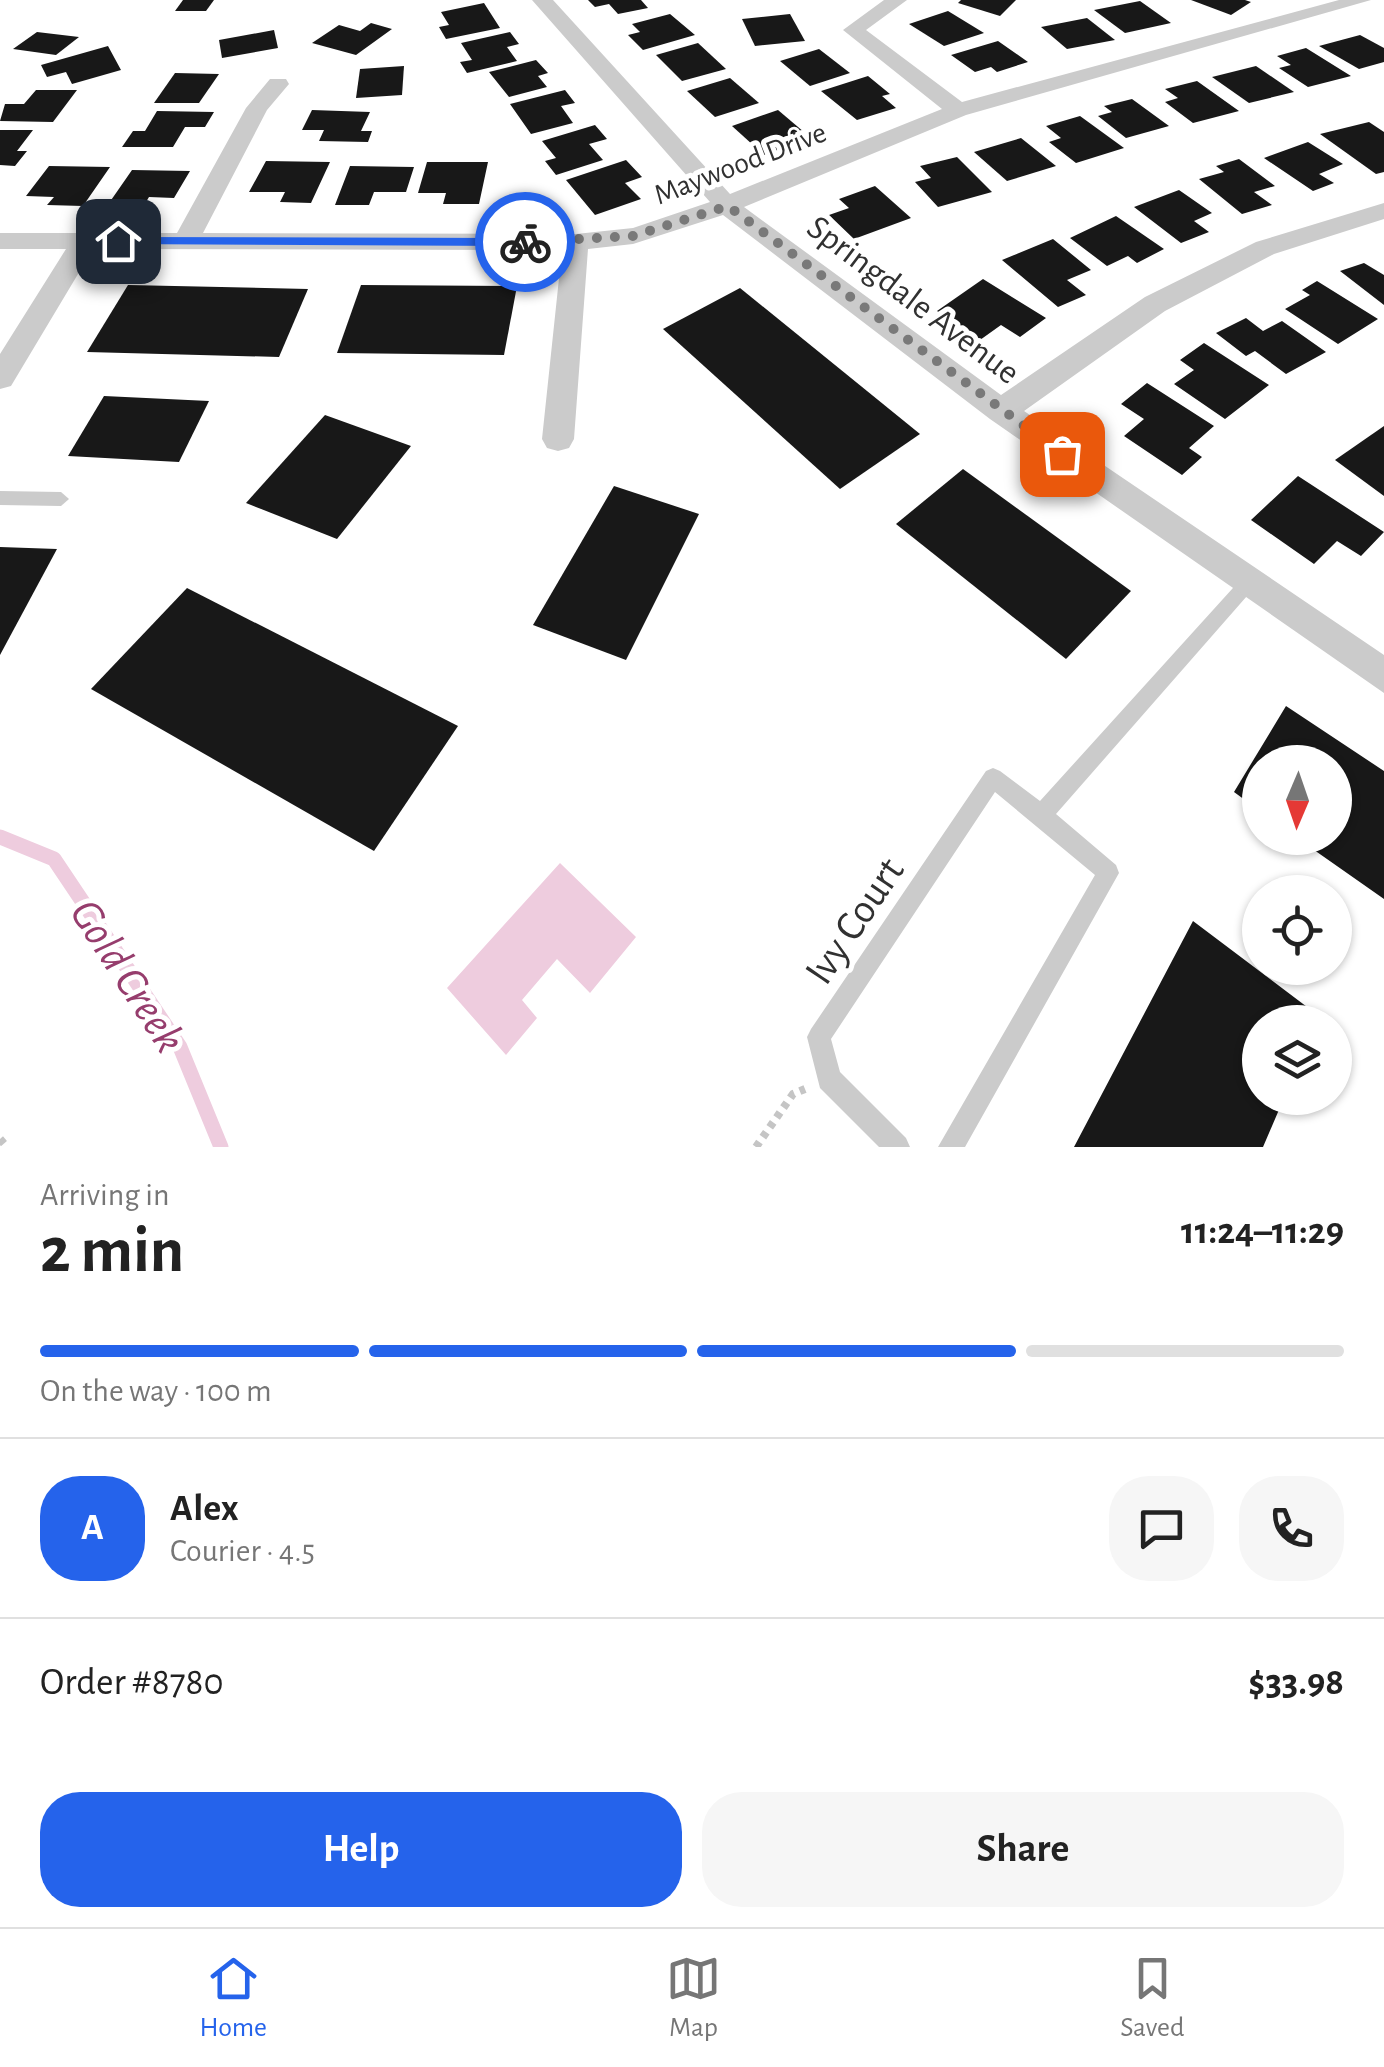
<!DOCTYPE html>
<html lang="en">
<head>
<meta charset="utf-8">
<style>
	body { margin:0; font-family:"Alegreya Sans",sans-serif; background:#f6f6f6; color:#222; height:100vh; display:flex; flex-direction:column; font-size:38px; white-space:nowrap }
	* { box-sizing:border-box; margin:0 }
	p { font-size:32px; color:#767676 }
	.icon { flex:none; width:55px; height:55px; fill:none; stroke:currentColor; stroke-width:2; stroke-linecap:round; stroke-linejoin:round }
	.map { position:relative; height:1147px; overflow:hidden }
	.drawer { display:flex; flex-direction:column; background:#fff; flex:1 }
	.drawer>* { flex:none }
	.needle { width:65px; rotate:182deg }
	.fabs { position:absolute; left:1242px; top:745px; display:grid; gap:20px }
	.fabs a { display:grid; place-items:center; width:110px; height:110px; border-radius:50%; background:#fff; box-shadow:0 2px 8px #0004; font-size:50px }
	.pin { position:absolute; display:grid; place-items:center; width:85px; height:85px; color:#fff; margin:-42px; border-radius:20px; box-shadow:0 5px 15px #0006 }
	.courier { position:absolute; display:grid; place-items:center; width:100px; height:100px; margin:-50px; border:8px solid #2563eb; border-radius:50%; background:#fff; color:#222; box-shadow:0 2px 12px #0007 }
	.headline em { font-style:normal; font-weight:700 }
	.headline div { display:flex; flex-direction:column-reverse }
	.headline { display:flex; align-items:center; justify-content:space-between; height:170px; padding:0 40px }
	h1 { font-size:65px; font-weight:700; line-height:75px }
	.bar { display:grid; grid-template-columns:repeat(4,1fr); gap:15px 10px; align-content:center; height:120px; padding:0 40px }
	.bar i { height:12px; border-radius:8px; background:#e0e0e0 }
	.bar .on { background:#2563eb }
	.bar p { grid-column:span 4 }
	.line { display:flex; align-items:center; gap:25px; padding:0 40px; border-top:2px solid #e0e0e0 }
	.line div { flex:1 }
	.round { display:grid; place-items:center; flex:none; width:105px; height:105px; border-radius:40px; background:#f6f6f6 }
	.cta { display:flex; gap:20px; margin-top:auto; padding:20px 40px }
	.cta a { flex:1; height:115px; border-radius:40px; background:#2563eb; color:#fff; font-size:40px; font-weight:700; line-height:115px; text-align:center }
	.cta a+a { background:#f6f6f6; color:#222 }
	.menu { display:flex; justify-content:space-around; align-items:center; height:140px; border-top:2px solid #e0e0e0; background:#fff; font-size:28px; color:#767676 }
	.menu a { display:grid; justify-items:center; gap:5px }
	.menu .on { color:#2563eb }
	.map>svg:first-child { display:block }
	.water { fill:#eeccde }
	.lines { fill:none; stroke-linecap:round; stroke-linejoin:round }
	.stream { stroke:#eeccde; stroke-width:15 }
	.building { fill:#181818 }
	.path { stroke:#c5c5c5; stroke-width:8; stroke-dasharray:6 6; stroke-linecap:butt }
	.service { fill:#cbcbcb; fill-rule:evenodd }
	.minor { fill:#cbcbcb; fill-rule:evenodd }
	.route { fill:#2563eb }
	.done { stroke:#797979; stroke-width:10; stroke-dasharray:0 18 }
	.labels { text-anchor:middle; stroke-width:10; stroke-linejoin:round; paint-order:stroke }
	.far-street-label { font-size:30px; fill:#313131; stroke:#fff }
	.street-label { font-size:35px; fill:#313131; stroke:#fff }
	.near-street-label { font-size:42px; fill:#313131; stroke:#fff }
	.near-water-label { font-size:45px; font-style:italic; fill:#963d6d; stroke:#fff }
</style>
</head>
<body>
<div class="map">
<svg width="1384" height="1147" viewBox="0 0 1384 1147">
	<rect width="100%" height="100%" fill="#fff"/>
	<!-- water -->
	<path class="water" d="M560 863 636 937 590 993 557 959 522 1000 537 1018 506 1055 447 988Z"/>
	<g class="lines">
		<!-- stream -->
		<path class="stream" d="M0 837 54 859 180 1047 221 1147"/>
	</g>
	<!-- building -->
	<g class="building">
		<path d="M183 0H214L206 11H175Z"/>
		<path d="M588 0H641L648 8 618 14 609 4 595 7Z"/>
		<path d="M961 0H1016L1000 16 958 3Z"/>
		<path d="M1191 0H1245L1251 2 1231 15Z"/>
		<path d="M1140 1 1171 23 1125 33 1094 10Z"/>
		<path d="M484 3 500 28 446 39 439 27 449 25 441 12Z"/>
		<path d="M948 11 984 33 944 46 909 24Z"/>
		<path d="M670 14 695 35 643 50 628 35 640 32 632 24Z"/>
		<path d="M790 14 805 41 755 46 742 19Z"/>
		<path d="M1087 18 1115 40 1067 49 1041 27Z"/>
		<path d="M371 23 392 29 356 55 312 43 339 25 360 31Z"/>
		<path d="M274 30 278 48 222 58 219 40Z"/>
		<path d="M37 32 79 37 56 55 13 49Z"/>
		<path d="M510 32 519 44 507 47 517 61 467 73 460 62 472 60 461 43Z"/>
		<path d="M1360 35 1384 48V62L1359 69 1319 46Z"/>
		<path d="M998 41 1028 62 997 72 991 67 975 72 951 55Z"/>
		<path d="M698 43 726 69 682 81 656 55Z"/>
		<path d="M108 46 121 70 72 84 66 72 47 77 41 65Z"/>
		<path d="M1306 48 1351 76 1308 87 1279 68 1291 65 1277 56Z"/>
		<path d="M819 49 850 73 810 86 780 61Z"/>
		<path d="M536 60 548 73 538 76 547 87 509 97 489 72Z"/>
		<path d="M404 66 402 95 356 98 360 69Z"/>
		<path d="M1256 66 1294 92 1249 103 1212 77Z"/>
		<path d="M175 73 219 74 199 103H154Z"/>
		<path d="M868 76 890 94 882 96 896 108 857 120 821 91Z"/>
		<path d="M730 78 759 103 715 117 687 91Z"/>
		<path d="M1197 81 1239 111 1193 123 1165 102 1178 98 1165 89Z"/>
		<path d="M36 90H77L53 122 0 121 5 104H24Z"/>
		<path d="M565 90 575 103 561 106 573 123 531 134 510 104Z"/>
		<path d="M1132 99 1169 126 1126 138 1098 116 1112 112 1104 106Z"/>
		<path d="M312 110 370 112 361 131H372L368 142 319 141 324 130H302Z"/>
		<path d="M778 110 811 138 764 155 732 126Z"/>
		<path d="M157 111 214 112 205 127H185L173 147H122L133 131H145Z"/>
		<path d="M1080 116 1124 148 1076 163 1049 142 1061 138 1046 126Z"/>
		<path d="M1369 122 1384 132V172L1376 174 1320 134Z"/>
		<path d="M595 125 607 139 589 144 603 160 556 175 545 161 556 158 542 141Z"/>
		<path d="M0 130H33L17 151H27L15 166 0 165Z"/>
		<path d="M1021 138 1056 166 1007 181 974 152Z"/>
		<path d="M1308 142 1343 164 1319 174 1334 183 1313 191 1264 158Z"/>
		<path d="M957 157 992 192 938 207 915 182 931 178 920 166Z"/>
		<path d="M1239 159 1275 186 1254 192 1272 205 1242 214 1199 179 1224 172 1216 166Z"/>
		<path d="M626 160 642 177 625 183 641 199 595 215 566 180Z"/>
		<path d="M266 161 330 162 311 203 280 202 285 192H249Z"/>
		<path d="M427 162H488L479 204H443L446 193H418Z"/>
		<path d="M49 166 110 167 83 206 47 205 54 197 26 196Z"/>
		<path d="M350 166 414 167 406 192H374L369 205H335Z"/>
		<path d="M132 170 190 171 174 198 149 197 143 207 107 206Z"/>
		<path d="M875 186 911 218 854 239 829 215 849 208 839 199Z"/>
		<path d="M1179 190 1212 213 1194 221 1209 232 1181 243 1134 207Z"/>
		<path d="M1116 216 1164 249 1137 263 1128 256 1107 266 1070 238Z"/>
		<path d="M1053 239 1091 270 1067 280 1086 295 1058 307 1002 260Z"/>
		<path d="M1364 263 1384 275V305L1340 271Z"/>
		<path d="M983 279 1046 318 1020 337 1001 325 980 340 937 311Z"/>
		<path d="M1317 281 1378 319 1338 344 1285 309 1310 295 1302 290Z"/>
		<path d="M128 285 308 289 279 357 87 352Z"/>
		<path d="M361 285 517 286 504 355 337 353Z"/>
		<path d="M740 288 920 434 840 489 663 329Z"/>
		<path d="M1246 318 1263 331 1282 321 1326 352 1286 374 1255 351 1246 356 1216 333Z"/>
		<path d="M1204 343 1269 385 1225 419 1174 384 1194 370 1180 360Z"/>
		<path d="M1147 383 1214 426 1189 448 1202 457 1182 475 1124 436 1144 419 1121 404Z"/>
		<path d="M104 396 209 401 179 462 68 456Z"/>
		<path d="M325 415 411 446 337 539 246 503Z"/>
		<path d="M1384 426V496L1335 460Z"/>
		<path d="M963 469 1131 591 1066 659 896 524Z"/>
		<path d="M1298 476 1384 532 1361 556 1337 541 1314 564 1251 520Z"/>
		<path d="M614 486 699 514 626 660 533 625Z"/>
		<path d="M0 547 57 549 0 655Z"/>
		<path d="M187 588 458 726 374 851 91 689Z"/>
		<path d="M1286 706 1384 771V899L1297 838H1335V762H1260V811L1234 792Z"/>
		<path d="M1193 921 1319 1016 1316 1022H1260V1098H1284L1263 1147H1074Z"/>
	</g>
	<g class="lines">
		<!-- path -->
		<g class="path">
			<path d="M0 1139 7 1147"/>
			<path d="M756 1147 793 1094 805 1089"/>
		</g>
		<!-- service -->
		<g class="service">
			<path d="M0 491 61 492 69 499 61 506 0 505Z"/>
			<path d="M1248 575 1254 578 1257 583 1254 588 1056 814 1116 865 1119 873 965 1147H938L1095 875 995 792 831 1039 840 1072 906 1138 910 1147H879L820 1088 807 1037 811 1029 986 771 993 768 1000 771 1040 801 1242 578Z"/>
		</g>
		<!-- minor -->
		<path class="minor" d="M532 0H553L730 194 942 109 843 30 884 0H907L866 30 962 102 1339 0H1371L966 115 744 207 1001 395 1145 297 1256 242 1384 203V219L1274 254 1165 311 1024 411 1384 655V693L990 419 723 215 633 244 588 249 574 439 569 448 558 451 547 448 542 439 562 250 93 249 11 386 0 389V354L66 249H0V233H177L246 108 270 79H286L289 84 267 110 203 233 576 234 633 228 710 202Z"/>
	</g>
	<!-- route -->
	<path class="route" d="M118 237 525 238 531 242 525 246 113 244Z"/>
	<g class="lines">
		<!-- done -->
		<path class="done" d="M525 242 633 236 728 206 1062 454"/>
	</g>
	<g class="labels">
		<!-- far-street labels -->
		<g class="far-street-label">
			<text transform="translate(740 163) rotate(-21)" y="10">Maywood Drive</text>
		</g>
		<!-- street labels -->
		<g class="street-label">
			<text transform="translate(914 299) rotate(37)" y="12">Springdale Avenue</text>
		</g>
		<!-- near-street labels -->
		<g class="near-street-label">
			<text transform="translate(853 920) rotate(-56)" y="15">Ivy Court</text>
		</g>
		<!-- near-water labels -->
		<g class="near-water-label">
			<text transform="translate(129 975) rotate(57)" y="16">Gold Creek</text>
		</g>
	</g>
</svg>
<div class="fabs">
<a><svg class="needle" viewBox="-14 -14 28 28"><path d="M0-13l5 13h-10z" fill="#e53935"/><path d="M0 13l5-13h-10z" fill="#767676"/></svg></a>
<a><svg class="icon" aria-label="locate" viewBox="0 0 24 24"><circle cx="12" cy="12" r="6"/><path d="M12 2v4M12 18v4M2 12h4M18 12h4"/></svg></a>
<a><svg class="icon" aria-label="layers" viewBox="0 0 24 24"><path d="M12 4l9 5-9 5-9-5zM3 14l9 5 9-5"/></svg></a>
</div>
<div class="pin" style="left:1062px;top:454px;background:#ea580c"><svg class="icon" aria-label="bag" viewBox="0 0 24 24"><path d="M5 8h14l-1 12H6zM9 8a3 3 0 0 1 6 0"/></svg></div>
<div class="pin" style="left:118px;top:241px;background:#1f2937"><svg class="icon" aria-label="home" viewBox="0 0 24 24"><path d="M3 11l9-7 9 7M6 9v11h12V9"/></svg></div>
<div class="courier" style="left:525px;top:242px"><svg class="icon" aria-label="bike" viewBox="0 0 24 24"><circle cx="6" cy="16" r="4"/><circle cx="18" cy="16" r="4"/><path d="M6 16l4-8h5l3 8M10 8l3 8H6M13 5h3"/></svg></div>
</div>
<section class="drawer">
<div class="headline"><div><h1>2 min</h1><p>Arriving in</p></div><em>11:24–11:29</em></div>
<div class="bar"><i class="on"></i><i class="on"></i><i class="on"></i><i></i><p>On the way · 100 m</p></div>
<div class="line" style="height:180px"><b class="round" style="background:#2563eb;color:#fff">A</b><div><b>Alex</b><p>Courier · 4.5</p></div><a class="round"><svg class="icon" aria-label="chat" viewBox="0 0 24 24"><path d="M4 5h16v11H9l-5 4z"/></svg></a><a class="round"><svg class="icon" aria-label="phone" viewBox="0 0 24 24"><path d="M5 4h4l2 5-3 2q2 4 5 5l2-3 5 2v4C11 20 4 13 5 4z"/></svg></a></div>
<div class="line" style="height:130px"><div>Order #8780</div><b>$33.98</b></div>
<div class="cta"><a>Help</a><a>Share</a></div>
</section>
<nav class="menu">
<a class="on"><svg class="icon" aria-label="home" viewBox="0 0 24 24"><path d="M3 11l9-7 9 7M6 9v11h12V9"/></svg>Home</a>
<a><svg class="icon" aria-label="map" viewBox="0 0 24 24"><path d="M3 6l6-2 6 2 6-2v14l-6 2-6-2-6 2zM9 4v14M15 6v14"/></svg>Map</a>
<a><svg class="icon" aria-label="saved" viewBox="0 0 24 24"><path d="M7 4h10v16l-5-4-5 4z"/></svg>Saved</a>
</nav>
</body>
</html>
